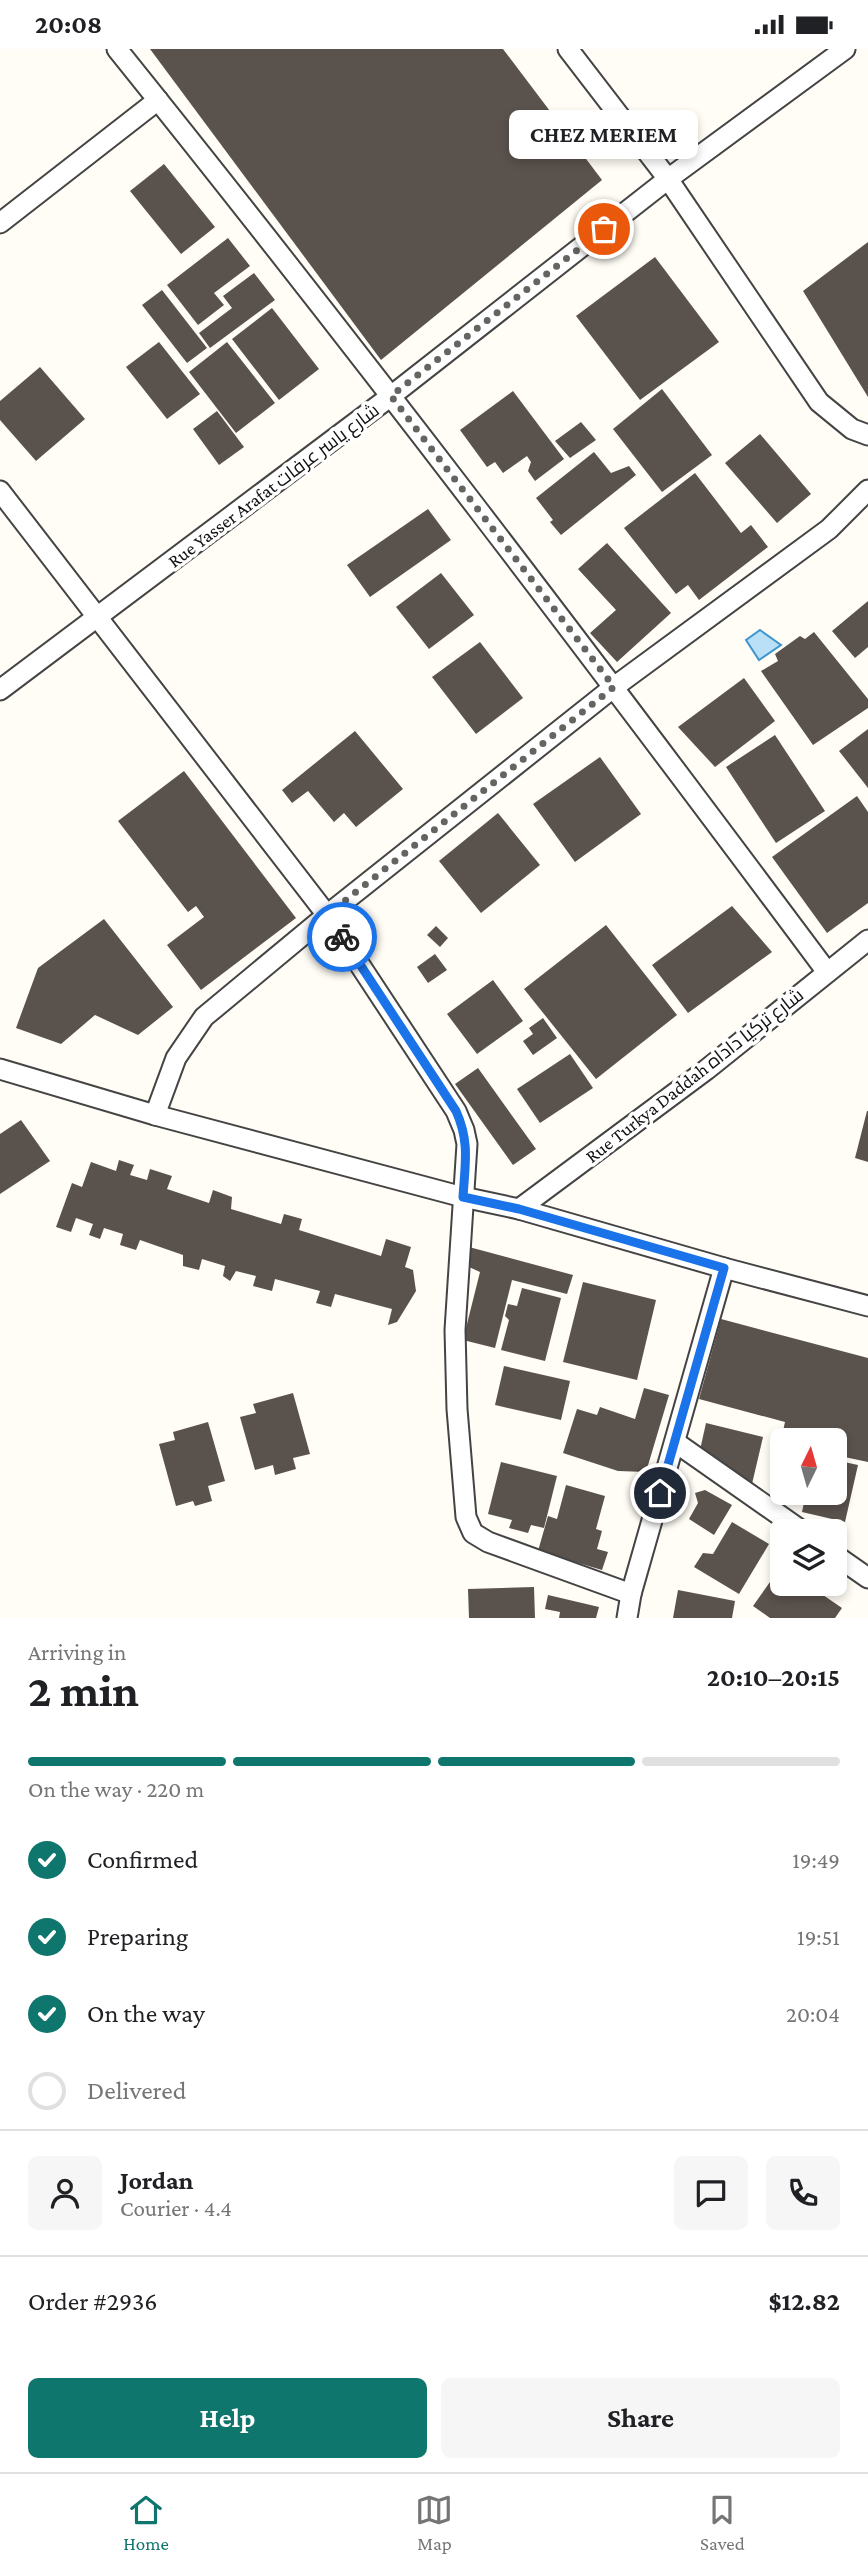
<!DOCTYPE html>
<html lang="en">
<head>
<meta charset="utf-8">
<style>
	body { margin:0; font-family:"Crimson Pro",Cairo,serif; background:#f6f6f6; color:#202124; height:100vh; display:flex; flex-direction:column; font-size:26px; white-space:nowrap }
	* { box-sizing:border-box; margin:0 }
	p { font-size:23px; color:#757577 }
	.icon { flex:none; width:38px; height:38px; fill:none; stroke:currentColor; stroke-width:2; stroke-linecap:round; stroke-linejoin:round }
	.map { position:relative; height:1569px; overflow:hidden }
	.details { display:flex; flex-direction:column; background:#fff; flex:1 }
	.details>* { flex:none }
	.needle { width:46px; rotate:5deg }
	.buttons { position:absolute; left:770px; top:1379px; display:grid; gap:14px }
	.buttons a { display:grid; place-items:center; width:77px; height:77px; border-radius:10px; background:#fff; box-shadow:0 4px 10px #0003; font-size:35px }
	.pin { position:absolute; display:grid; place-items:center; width:60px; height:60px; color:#fff; margin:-30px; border:4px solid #fff; border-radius:50%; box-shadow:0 2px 7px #0007 }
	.courier { position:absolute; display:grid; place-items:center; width:70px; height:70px; margin:-35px; border:5px solid #1a73e8; border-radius:50%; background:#fff; color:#222; box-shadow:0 2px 9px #0007 }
	.bubble { position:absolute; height:49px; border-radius:10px; background:#fff; box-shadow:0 4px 10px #0003; font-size:23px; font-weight:700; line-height:49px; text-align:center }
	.overview em { font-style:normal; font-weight:700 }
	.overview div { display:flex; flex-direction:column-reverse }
	.overview { display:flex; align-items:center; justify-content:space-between; height:119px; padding:0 28px }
	h1 { font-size:46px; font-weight:700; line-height:52px }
	.bar { display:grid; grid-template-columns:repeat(4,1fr); gap:10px 7px; align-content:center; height:84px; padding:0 28px }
	.bar i { height:9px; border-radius:5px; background:#e0e0e0 }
	.bar .on { background:#0f766e }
	.bar p { grid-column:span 4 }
	.line { display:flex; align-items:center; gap:18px; padding:0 28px; border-top:2px solid #e0e0e0 }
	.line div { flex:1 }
	.round { display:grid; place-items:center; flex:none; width:74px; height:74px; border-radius:10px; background:#f6f6f6 }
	ol { padding:0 28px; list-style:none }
	li { display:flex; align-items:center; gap:21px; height:77px }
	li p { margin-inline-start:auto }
	li .icon { padding:7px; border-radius:50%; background:#0f766e; color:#fff; stroke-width:4 }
	li:last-child { color:#757577 }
	li i { width:38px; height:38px; border:4px solid #e0e0e0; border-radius:50% }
	.button { display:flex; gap:14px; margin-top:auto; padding:14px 28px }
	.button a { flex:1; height:80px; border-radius:10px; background:#0f766e; color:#fff; font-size:28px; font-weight:700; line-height:80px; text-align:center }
	.button a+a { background:#f6f6f6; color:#202124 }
	.status { display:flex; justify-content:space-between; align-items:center; height:49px; padding:0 35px; background:#fff; direction:ltr }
	.status svg { height:19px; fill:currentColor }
	.dock { display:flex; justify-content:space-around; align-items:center; height:98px; border-top:2px solid #e0e0e0; background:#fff; font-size:19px; color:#757577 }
	.dock a { display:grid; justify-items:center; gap:4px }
	.dock .on { color:#0f766e }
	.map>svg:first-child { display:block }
	.water { fill:#b9e0f7; stroke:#3f96cf; stroke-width:2 }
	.building { fill:#5a524d }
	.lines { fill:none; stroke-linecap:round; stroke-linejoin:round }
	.street-casing { stroke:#444; stroke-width:23 }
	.street { stroke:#fff; stroke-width:19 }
	.done { stroke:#646461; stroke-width:7; stroke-dasharray:0 12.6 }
	.route { stroke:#1a73e8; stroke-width:9 }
	.labels { text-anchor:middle; stroke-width:7; stroke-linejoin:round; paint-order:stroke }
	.street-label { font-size:19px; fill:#111; stroke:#fff }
</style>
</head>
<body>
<div class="status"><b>20:08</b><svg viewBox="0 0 49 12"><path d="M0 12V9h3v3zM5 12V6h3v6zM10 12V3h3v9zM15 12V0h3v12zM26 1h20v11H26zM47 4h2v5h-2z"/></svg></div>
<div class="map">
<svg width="868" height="1569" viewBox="0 0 868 1569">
	<rect width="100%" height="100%" fill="#fffdf5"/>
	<!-- water -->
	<path class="water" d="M760 581 781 596 759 611 746 591Z"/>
	<!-- building -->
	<g class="building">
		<path d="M150 0H503L602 131 381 311Z"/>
		<path d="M164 115 215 178 181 205 130 142Z"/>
		<path d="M228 189 250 217 214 244 224 256 198 276 167 236Z"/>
		<path d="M868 193V348L803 242Z"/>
		<path d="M655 208 719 293 640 351 576 267Z"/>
		<path d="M254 224 275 251 210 299 199 284 232 259 223 247Z"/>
		<path d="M162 241 207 299 187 314 142 256Z"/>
		<path d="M272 259 319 320 279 351 232 290Z"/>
		<path d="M159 293 200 345 167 370 126 318Z"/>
		<path d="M227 293 275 354 236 384 189 323Z"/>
		<path d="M40 318 85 370 36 412 0 371V352Z"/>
		<path d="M662 340 712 406 662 443 613 380Z"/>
		<path d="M513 342 564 410 535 432 528 422 531 413 527 407 503 424 495 413 487 418 460 381Z"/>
		<path d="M217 362 244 398 219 416 193 380Z"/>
		<path d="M581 373 596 391 570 409 555 392Z"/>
		<path d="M760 385 811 445 777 474 725 414Z"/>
		<path d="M594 403 611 424 629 417 636 426 561 486 550 473 553 471 536 449Z"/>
		<path d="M695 424 741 484 751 476 768 498 699 551 688 536 676 545 624 479Z"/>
		<path d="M428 460 451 491 370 548 347 516Z"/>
		<path d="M607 494 671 564 617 613 590 584 616 561 578 520Z"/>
		<path d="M441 524 474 566 429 600 396 558Z"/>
		<path d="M868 552V598L855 609 832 582Z"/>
		<path d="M814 583 868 650V659L813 696 761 622 778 612 775 605 800 587 805 590Z"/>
		<path d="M480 593 523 649 476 685 432 628Z"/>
		<path d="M744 629 775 672 715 718 678 678Z"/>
		<path d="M868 680V739L839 702Z"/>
		<path d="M355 682 403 740 356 778 344 764 334 773 308 742 292 754 282 741Z"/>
		<path d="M775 686 825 762 776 794 726 718Z"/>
		<path d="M600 708 641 765 575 813 533 755Z"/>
		<path d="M184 722 296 869 201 941 167 896 204 868 196 857 188 863 118 772Z"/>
		<path d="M857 747 868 763V854L827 884 772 808Z"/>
		<path d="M498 764 540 816 481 864 439 812Z"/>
		<path d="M732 857 772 903 688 964 652 916Z"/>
		<path d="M104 870 173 958 138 986 95 966 61 995 16 979 38 919Z"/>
		<path d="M606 876 677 966 596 1030 524 940Z"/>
		<path d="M436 877 448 889 440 898 427 886Z"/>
		<path d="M435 905 447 921 428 934 417 918Z"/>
		<path d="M493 931 523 972 477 1005 447 965Z"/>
		<path d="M543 969 557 989 533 1006 523 992 533 985 529 979Z"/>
		<path d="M570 1005 593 1039 540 1074 517 1040Z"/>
		<path d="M478 1019 536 1100 513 1116 455 1035Z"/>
		<path d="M867 1062H868V1113L855 1109Z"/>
		<path d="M21 1071 50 1112 0 1145V1085Z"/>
		<path d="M119 1111 134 1116 130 1126 147 1131 150 1120 172 1127 167 1140 209 1154 213 1141 232 1148 231 1160 281 1175 284 1165 302 1170 299 1181 381 1207 386 1190 411 1198 405 1218 413 1221 416 1242 397 1273 388 1276 392 1260 335 1245 331 1258 316 1254 320 1242 275 1230 272 1242 253 1237 256 1227 236 1222 230 1232 223 1227 225 1217 202 1210 199 1221 183 1217V1206L140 1191 136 1201 120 1196 123 1185 104 1179 100 1190 89 1186 93 1175 76 1169 71 1183 56 1178 72 1134 82 1138 91 1113 116 1122Z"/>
		<path d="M469 1198 573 1226 567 1245 512 1231 495 1299 463 1291 480 1223 469 1218Z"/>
		<path d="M583 1233 656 1251 637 1331 563 1313Z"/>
		<path d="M522 1239 561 1249 545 1312 501 1301 509 1271 505 1267 508 1255 517 1257Z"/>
		<path d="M721 1270 868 1309V1413L835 1406V1391H781L785 1373 699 1350Z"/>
		<path d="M504 1317 570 1332 561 1371 495 1356Z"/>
		<path d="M644 1339 669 1346 646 1423 618 1422 563 1404 577 1360 597 1366 600 1358 635 1370Z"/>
		<path d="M293 1344 310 1405 293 1409 296 1420 275 1426 273 1416 255 1421 240 1368 256 1364 253 1355Z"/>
		<path d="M208 1373 225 1432 208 1437 212 1452 195 1457 193 1452 176 1457 159 1395 175 1391 173 1383Z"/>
		<path d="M706 1374 763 1388 752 1435 700 1401Z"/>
		<path d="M835 1411 858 1416 845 1473 802 1463 806 1444H835Z"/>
		<path d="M501 1413 557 1427 544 1479 531 1476 528 1484 509 1479 512 1471 488 1465Z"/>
		<path d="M566 1436 605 1447 596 1480 602 1482 597 1500 608 1503 602 1521 538 1502 548 1467 557 1470Z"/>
		<path d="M705 1441 732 1456 714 1486 689 1470 698 1454 695 1444Z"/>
		<path d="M732 1473 769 1495 739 1545 694 1518 703 1504 713 1505Z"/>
		<path d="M782 1516V1535H807L842 1559 835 1569H770L753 1557Z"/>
		<path d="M534 1538 535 1569H469L468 1540Z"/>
		<path d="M678 1541 735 1552 732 1569H673Z"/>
		<path d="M548 1546 599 1558 596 1569H559L560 1563 545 1560Z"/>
	</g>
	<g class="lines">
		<defs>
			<g id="street">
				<path d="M117 0C360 302 595 612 827 923"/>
				<path d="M568 0 668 130 819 353 852 380 868 386"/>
				<path d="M0 174 158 51"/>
				<path d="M0 442 327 866 456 1062 464 1081 467 1095 455 1281 457 1360 466 1468 473 1484 488 1493 631 1545"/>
				<path d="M0 641 391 347 668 130 845 0"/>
				<path d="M0 1020 155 1066 463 1148 519 1160 724 1219 868 1257"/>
				<path d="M155 1066 176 1009 204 968 327 866 614 638 829 480 868 441"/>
				<path d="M519 1160 706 1021 868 891"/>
				<path d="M675 1393 802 1482"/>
				<path d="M835 1506 868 1529"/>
				<path d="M627 1569 631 1545 724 1219"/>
			</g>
		</defs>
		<!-- street casing -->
		<use href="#street" class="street-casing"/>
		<!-- street -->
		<use href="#street" class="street"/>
	</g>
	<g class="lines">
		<!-- done -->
		<path class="done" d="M342 888 327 866 614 638 391 347 604 180"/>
		<!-- route -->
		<path class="route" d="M342 888 456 1062C470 1093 465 1115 463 1148L519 1160 724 1219 660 1444"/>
	</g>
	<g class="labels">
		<!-- street labels -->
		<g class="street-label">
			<text transform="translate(273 436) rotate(-37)" y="7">Rue Yasser Arafat شارع ياسر عرفات</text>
			<text transform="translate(694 1026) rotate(-38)" y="7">Rue Turkya Daddah شارع تركيا داداه</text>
		</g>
	</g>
</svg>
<div class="buttons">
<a><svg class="needle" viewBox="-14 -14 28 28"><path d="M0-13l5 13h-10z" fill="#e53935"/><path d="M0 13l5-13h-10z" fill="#757577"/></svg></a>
<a><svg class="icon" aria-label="layers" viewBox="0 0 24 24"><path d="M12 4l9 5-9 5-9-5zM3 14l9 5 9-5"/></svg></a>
</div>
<div class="pin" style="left:604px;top:180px;background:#ea580c"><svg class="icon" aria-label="bag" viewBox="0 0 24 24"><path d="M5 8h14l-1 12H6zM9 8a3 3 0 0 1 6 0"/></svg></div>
<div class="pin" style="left:660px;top:1444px;background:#1f2937"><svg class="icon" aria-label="home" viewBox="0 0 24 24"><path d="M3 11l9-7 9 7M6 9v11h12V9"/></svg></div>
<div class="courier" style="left:342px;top:888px"><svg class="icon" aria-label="bike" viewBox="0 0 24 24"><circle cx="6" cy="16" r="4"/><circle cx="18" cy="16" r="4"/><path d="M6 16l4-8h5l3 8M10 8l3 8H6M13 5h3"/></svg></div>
<div class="bubble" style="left:509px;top:61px;width:189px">CHEZ MERIEM</div>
</div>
<section class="details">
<div class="overview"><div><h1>2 min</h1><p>Arriving in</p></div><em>20:10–20:15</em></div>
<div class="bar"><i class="on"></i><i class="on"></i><i class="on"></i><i></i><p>On the way · 220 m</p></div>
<ol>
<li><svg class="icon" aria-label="check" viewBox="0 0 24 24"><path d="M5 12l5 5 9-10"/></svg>Confirmed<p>19:49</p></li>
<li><svg class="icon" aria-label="check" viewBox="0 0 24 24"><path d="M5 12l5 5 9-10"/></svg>Preparing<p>19:51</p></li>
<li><svg class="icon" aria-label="check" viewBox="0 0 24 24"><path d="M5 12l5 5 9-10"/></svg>On the way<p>20:04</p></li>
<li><i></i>Delivered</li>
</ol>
<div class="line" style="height:126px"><a class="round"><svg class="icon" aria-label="person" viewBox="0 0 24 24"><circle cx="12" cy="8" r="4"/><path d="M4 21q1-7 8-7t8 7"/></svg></a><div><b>Jordan</b><p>Courier · 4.4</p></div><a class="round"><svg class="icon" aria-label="chat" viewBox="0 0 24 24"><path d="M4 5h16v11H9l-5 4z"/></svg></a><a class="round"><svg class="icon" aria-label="phone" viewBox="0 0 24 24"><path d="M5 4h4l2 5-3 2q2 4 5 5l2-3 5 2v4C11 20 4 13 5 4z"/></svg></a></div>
<div class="line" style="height:91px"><div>Order #2936</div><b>$12.82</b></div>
<div class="button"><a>Help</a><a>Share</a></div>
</section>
<nav class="dock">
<a class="on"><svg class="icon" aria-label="home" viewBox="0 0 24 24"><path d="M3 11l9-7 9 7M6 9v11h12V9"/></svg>Home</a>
<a><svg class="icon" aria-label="map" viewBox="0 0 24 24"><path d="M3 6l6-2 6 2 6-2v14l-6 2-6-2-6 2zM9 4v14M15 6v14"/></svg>Map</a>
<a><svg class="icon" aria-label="saved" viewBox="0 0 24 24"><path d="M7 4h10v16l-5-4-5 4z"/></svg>Saved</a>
</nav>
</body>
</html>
